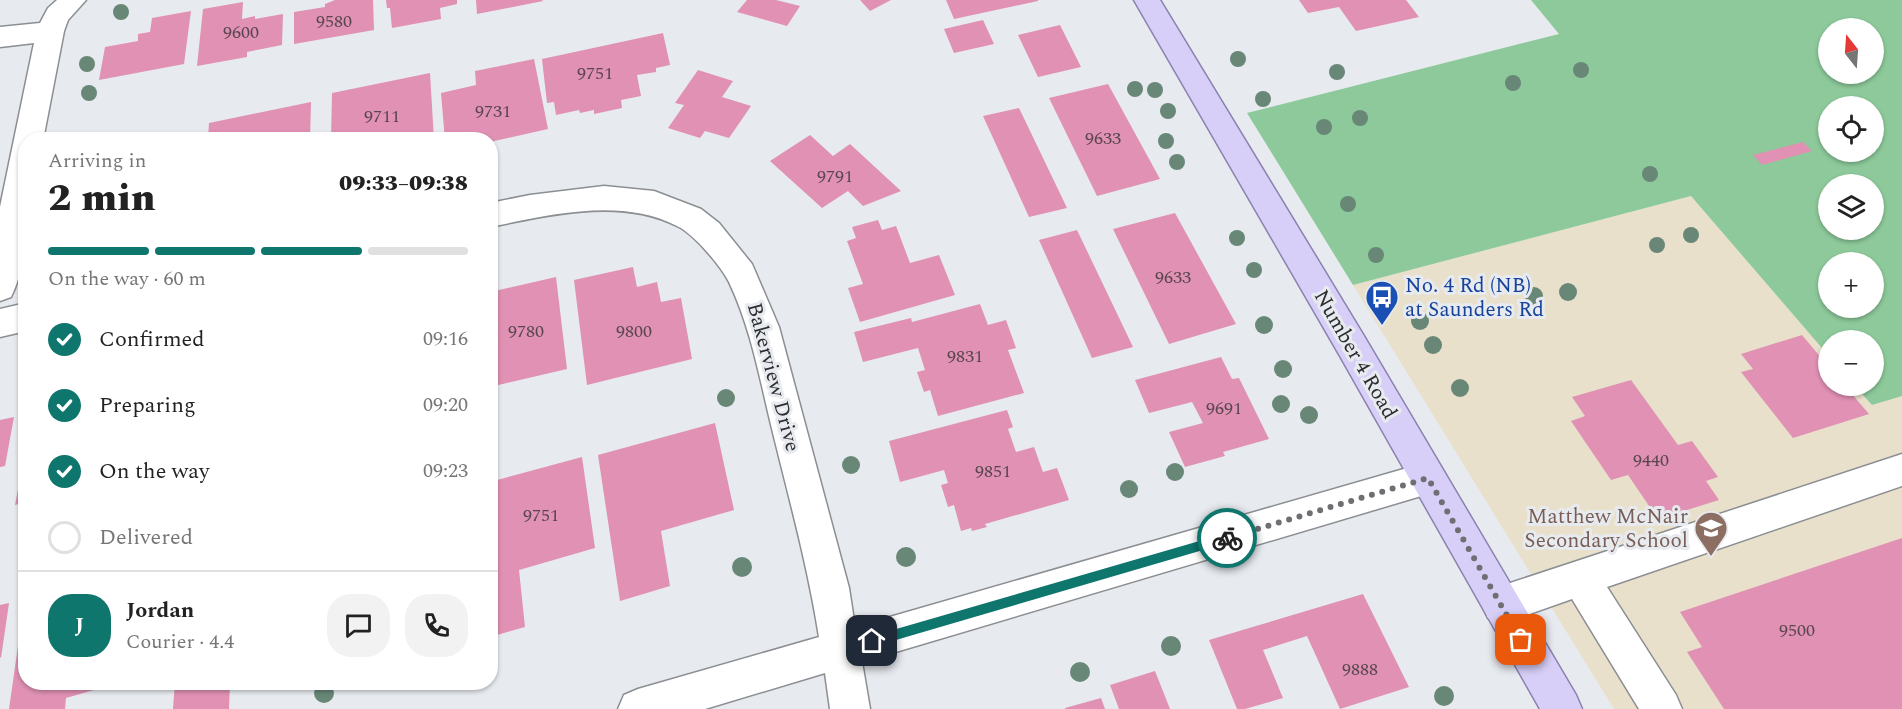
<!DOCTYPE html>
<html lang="en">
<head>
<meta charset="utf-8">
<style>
	body { margin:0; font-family:Spectral,serif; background:#f2f2f2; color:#222; height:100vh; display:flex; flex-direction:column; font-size:22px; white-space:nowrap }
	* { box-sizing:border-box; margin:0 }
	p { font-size:20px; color:#767676 }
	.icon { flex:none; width:33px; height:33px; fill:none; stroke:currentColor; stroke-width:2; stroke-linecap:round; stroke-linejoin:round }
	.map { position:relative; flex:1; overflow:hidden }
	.drawer { position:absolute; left:18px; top:132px; width:480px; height:558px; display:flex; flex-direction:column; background:#fff; border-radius:24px; box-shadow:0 2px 4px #0004 }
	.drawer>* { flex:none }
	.needle { width:39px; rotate:343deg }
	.fabs { position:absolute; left:1818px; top:18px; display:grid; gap:12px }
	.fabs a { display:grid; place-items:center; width:66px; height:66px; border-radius:50%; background:#fff; box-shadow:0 2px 4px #0004; font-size:30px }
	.pin { position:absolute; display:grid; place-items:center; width:51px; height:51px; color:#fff; margin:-26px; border-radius:12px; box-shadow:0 3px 9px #0006 }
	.courier { position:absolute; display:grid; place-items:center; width:60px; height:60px; margin:-30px; border:4px solid #0f766e; border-radius:50%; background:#fff; color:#222; box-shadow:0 2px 8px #0007 }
	.overview em { font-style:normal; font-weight:800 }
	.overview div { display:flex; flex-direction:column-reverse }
	.overview { display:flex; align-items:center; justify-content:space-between; height:102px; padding:0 30px }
	h1 { font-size:39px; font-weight:800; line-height:45px }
	.bar { display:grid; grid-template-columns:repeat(4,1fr); gap:9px 6px; align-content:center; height:72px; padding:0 30px }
	.bar i { height:8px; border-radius:4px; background:#e0e0e0 }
	.bar .active { background:#0f766e }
	.bar p { grid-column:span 4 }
	.line { display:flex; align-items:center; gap:15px; padding:0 30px; border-top:2px solid #e0e0e0 }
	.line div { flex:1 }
	.round { display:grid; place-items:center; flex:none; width:63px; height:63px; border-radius:24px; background:#f2f2f2 }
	ol { padding:0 30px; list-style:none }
	li { display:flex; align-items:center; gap:18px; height:66px }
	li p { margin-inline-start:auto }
	li .icon { padding:6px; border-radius:50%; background:#0f766e; color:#fff; stroke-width:4 }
	li:last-child { color:#767676 }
	li i { width:33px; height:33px; border:3px solid #e0e0e0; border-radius:50% }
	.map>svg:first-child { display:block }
	.education { fill:#e8e0ca }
	.green { fill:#8dc99a; fill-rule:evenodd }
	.building { fill:#e091b4 }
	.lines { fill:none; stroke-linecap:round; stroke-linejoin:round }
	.minor-casing { stroke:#8b8e92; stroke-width:3 }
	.major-casing { stroke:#8b82af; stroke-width:3 }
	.minor { fill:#fff; fill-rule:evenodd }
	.major { fill:#d8cff8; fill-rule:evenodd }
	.tree { fill:#688777 }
	.route { fill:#0f766e }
	.done { stroke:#6d6f72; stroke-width:6; stroke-dasharray:0 10.8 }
	.labels { text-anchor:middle; stroke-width:6; stroke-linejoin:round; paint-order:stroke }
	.number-label { font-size:18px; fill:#594650 }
	.transit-label { font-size:21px; fill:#164399; stroke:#e7eaef; text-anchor:start }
	.street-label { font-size:21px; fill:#2c2d2f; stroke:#e7eaef }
	.education-label { font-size:21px; fill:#785e54; stroke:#e7eaef; text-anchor:end }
</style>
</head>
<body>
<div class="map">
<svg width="1902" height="709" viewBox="0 0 1902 709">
	<rect width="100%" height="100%" fill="#e7eaef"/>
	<!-- education -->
	<path class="education" d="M1691 196 1828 355V386H1855L1872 405 1902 396V709H1614L1353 285Z"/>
	<!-- green -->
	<path class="green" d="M1531 0H1902V396L1872 405 1855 386H1874V340H1828V355L1691 196 1353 285 1247 113 1559 34ZM1828 28H1874V74H1828ZM1828 106H1874V152H1828ZM1828 184H1874V230H1828ZM1828 262H1874V308H1828Z"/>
	<!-- building -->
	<g class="building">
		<path d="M335 0H373L374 30 294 44V12L325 7V4Z"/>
		<path d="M386 0H457V4L440 8 441 19 392 28 390 8H387Z"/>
		<path d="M476 0H542L543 1 477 14Z"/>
		<path d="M747 0H776L800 6 787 26 737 12Z"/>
		<path d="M860 0H891L870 11Z"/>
		<path d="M946 0H1038V1L954 19Z"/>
		<path d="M1299 0H1406L1419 17 1356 31 1339 7 1308 13Z"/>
		<path d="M243 2 242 19 255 16V19L283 14 282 45 247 52V57L197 66 203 9Z"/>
		<path d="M191 11 184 64 99 80 105 47 138 41V34L150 32 152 18Z"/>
		<path d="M983 20 994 44 954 53 944 29Z"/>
		<path d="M1060 25 1081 67 1038 77 1018 35Z"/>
		<path d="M663 33 670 65 656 68V72L637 75 641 96 621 100 622 108 594 114V110L580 113 579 110 556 115 554 102 547 103 542 59Z"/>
		<path d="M534 59 548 129 490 142V140H445L441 93 476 85 475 71Z"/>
		<path d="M698 70 733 81 722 97 751 106 729 138 705 131 700 138 668 128 684 105 675 103Z"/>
		<path d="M430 73 434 140H331L332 93Z"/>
		<path d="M1108 84 1160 179 1097 196 1049 98Z"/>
		<path d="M311 102 310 140H208L209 123Z"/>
		<path d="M1019 108 1067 208 1029 217 983 116Z"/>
		<path d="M810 135 833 156 850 144 901 191 863 206 848 191 822 208 770 161Z"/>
		<path d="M1803 142 1812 151 1762 165 1753 155Z"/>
		<path d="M1175 213 1236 324 1169 344 1113 229Z"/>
		<path d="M878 220 882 230 896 226 910 263 939 255 955 295 860 322 848 288 863 284 847 241 856 238 852 227Z"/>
		<path d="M1077 230 1133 347 1092 358 1039 240Z"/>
		<path d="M633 267 637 287 657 282 661 302 681 298 692 359 587 385 574 280Z"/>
		<path d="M556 277 567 369 490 387V292Z"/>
		<path d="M980 304 988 325 1006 320 1016 348 1008 350 1024 393 938 416 930 390 924 392 917 372 925 370 918 348 863 362 854 332 911 318 912 322Z"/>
		<path d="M1802 335 1828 366V386H1845L1869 414 1793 438 1741 372 1753 369 1741 354Z"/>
		<path d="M1221 357 1232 379 1239 378 1269 439 1223 452 1225 456 1185 467 1169 432 1203 423 1192 402 1149 413 1135 380Z"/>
		<path d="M1631 380 1678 445 1692 441 1718 477 1706 481 1719 500 1658 519 1628 475 1611 480 1571 421 1585 416 1572 397Z"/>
		<path d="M1007 410 1013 427 1008 429 1016 452 1034 447 1043 472 1057 468 1069 500 985 524 987 527 972 531 971 528 961 531 954 505 948 507 941 485 948 483 944 470 900 482 889 441Z"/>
		<path d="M14 417 5 466 0 467V420Z"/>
		<path d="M715 423 734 510 661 531 670 586 620 601 598 455Z"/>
		<path d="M582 457 595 548 519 570 525 627 490 637V482Z"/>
		<path d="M24 458 26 502 15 505Z"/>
		<path d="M1902 538V709H1724L1687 652 1702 647 1680 612Z"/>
		<path d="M1363 594 1409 687 1340 709 1307 636 1263 650 1283 698 1245 709H1237L1209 640Z"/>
		<path d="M9 603 1 658 0 657V605Z"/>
		<path d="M24 604 26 682 118 683 66 698 65 709H9Z"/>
		<path d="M1155 671 1170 709H1119L1110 685Z"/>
		<path d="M175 682H230L229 709H173Z"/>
		<path d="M1101 698 1105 709H1065V708Z"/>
	</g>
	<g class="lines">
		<defs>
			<g id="minor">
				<path d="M57 0H86L68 20 64 31 43 140H26C26 186 32 256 11 297L0 301V207L34 43 0 47V27L40 23 48 8Z"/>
				<path d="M604 186 654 191 701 209 719 223 752 264 779 327 849 588 855 627 1428 462 1440 466 1446 478 1440 490 1428 494 862 662 870 709H830L825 673 705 709H618L624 695 638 689 819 637C808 567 789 498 772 429 760 380 751 328 729 282 720 265 694 234 677 226 620 197 550 215 490 227V203L530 195Z"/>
				<path d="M26 303V331L0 337V309Z"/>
				<path d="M1902 454V486L1607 587 1676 695 1682 709H1639L1572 599 1501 624 1488 618 1482 605 1488 592 1501 586Z"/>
			</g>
			<path id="major" d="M1134 0H1160L1364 336 1576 695 1582 709H1540L1340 356Z"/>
		</defs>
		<!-- minor casing -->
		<use href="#minor" class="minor-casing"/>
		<!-- major casing -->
		<use href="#major" class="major-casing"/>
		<!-- minor -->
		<use href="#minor" class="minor"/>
		<!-- major -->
		<use href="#major" class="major"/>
	</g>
	<!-- trees -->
	<g class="tree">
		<circle cx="121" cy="12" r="8"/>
		<circle cx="1238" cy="59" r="8"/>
		<circle cx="87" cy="64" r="8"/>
		<circle cx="1581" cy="70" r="8"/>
		<circle cx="1337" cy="72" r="8"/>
		<circle cx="1513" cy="83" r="8"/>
		<circle cx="1135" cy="89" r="8"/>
		<circle cx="1155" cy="90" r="8"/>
		<circle cx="89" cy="93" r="8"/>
		<circle cx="1263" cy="99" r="8"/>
		<circle cx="1168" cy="111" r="8"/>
		<circle cx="1360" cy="118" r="8"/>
		<circle cx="1324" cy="127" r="8"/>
		<circle cx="1166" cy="141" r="8"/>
		<circle cx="1177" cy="162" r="8"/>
		<circle cx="1650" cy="174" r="8"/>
		<circle cx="1348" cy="204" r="8"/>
		<circle cx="1691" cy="235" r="8"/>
		<circle cx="1237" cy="238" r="8"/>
		<circle cx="1657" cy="245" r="8"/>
		<circle cx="1376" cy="255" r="8"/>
		<circle cx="1254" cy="270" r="8"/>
		<circle cx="1568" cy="292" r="9"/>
		<circle cx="1534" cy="296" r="9"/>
		<circle cx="1420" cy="321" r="9"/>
		<circle cx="1264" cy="325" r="9"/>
		<circle cx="1433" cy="345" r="9"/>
		<circle cx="1283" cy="369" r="9"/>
		<circle cx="1460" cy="388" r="9"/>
		<circle cx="726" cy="398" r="9"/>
		<circle cx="1281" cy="404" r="9"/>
		<circle cx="1309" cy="415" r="9"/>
		<circle cx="851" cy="465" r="9"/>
		<circle cx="1175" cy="472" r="9"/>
		<circle cx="1129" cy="489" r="9"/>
		<circle cx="906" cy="557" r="10"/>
		<circle cx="742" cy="567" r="10"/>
		<circle cx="1171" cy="646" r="10"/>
		<circle cx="1080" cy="672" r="10"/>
		<circle cx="324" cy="693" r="10"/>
		<circle cx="1444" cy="696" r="10"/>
	</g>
	<!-- route -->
	<path class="route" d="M1227 533 1232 538 1227 543 872 647 866 641 872 636Z"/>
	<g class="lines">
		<!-- done -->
		<path class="done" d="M1227 538 1428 478 1521 640"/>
	</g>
	<!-- icons -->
	<defs>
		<symbol id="bus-pin" viewBox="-11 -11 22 30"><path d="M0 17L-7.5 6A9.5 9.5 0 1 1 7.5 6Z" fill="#1a4fb4" stroke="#e7eaef"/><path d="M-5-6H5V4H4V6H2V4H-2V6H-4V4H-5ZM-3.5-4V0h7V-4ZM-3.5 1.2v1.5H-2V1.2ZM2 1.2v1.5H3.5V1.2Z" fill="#fff"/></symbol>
		<symbol id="school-pin" viewBox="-11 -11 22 30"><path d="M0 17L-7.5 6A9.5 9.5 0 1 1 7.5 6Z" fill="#8d6e63" stroke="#e7eaef"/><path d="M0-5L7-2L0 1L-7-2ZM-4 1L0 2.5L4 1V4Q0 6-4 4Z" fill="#fff"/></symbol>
	</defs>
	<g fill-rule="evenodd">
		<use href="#bus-pin" x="1363" y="278" width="38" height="52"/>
		<use href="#school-pin" x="1692" y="509" width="38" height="52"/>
	</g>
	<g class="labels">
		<!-- number labels -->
		<g class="number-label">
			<text x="334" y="27">9580</text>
			<text x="241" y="38">9600</text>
			<text x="595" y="79">9751</text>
			<text x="493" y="117">9731</text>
			<text x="382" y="122">9711</text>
			<text x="1103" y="144">9633</text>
			<text x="835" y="182">9791</text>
			<text x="1173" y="283">9633</text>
			<text x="526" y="337">9780</text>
			<text x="634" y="337">9800</text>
			<text x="965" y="362">9831</text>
			<text x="1224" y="414">9691</text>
			<text x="1651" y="466">9440</text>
			<text x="993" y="477">9851</text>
			<text x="541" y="521">9751</text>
			<text x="1797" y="636">9500</text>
			<text x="1360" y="675">9888</text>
		</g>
		<!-- transit labels -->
		<g class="transit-label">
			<text x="1405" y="292">No. 4 Rd (NB)<tspan x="1405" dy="24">at Saunders Rd</tspan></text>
		</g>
		<!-- street labels -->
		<g class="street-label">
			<text transform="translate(1356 354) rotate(60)" y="7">Number 4 Road</text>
			<text transform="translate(774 377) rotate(75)" y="7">Bakerview Drive</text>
		</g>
		<!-- education labels -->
		<g class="education-label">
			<text x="1688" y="523">Matthew McNair<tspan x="1688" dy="24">Secondary School</tspan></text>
		</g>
	</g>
</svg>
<div class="fabs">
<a><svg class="needle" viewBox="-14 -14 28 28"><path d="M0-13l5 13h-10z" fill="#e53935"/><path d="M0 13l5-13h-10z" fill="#767676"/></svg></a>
<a><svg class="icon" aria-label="locate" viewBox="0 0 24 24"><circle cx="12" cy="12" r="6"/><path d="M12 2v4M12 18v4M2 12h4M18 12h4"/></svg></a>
<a><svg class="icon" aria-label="layers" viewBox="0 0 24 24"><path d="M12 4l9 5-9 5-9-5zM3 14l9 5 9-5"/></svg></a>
<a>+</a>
<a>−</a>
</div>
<div class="pin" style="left:1521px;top:640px;background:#ea580c"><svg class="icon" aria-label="bag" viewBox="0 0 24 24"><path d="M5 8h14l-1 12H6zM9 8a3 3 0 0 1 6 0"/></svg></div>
<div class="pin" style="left:872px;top:641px;background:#1f2937"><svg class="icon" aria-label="home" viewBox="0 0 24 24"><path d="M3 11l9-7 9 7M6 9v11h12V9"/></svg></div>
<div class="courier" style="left:1227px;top:538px"><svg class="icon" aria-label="bike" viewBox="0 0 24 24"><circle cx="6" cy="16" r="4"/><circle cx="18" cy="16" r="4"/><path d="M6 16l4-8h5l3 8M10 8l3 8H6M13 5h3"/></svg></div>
<section class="drawer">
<div class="overview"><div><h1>2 min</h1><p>Arriving in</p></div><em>09:33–09:38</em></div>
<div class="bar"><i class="active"></i><i class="active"></i><i class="active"></i><i></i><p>On the way · 60 m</p></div>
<ol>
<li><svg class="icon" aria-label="check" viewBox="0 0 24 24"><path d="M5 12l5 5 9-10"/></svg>Confirmed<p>09:16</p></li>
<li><svg class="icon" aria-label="check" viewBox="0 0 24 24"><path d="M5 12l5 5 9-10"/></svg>Preparing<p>09:20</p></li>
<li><svg class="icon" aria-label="check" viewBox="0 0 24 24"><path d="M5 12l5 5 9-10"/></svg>On the way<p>09:23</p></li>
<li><i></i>Delivered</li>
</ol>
<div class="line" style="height:108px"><b class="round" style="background:#0f766e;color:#fff">J</b><div><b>Jordan</b><p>Courier · 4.4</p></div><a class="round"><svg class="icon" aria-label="chat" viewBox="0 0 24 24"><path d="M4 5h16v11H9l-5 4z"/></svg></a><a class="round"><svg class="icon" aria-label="phone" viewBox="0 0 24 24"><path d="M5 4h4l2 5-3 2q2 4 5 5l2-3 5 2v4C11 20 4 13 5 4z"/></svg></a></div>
</section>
</div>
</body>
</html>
